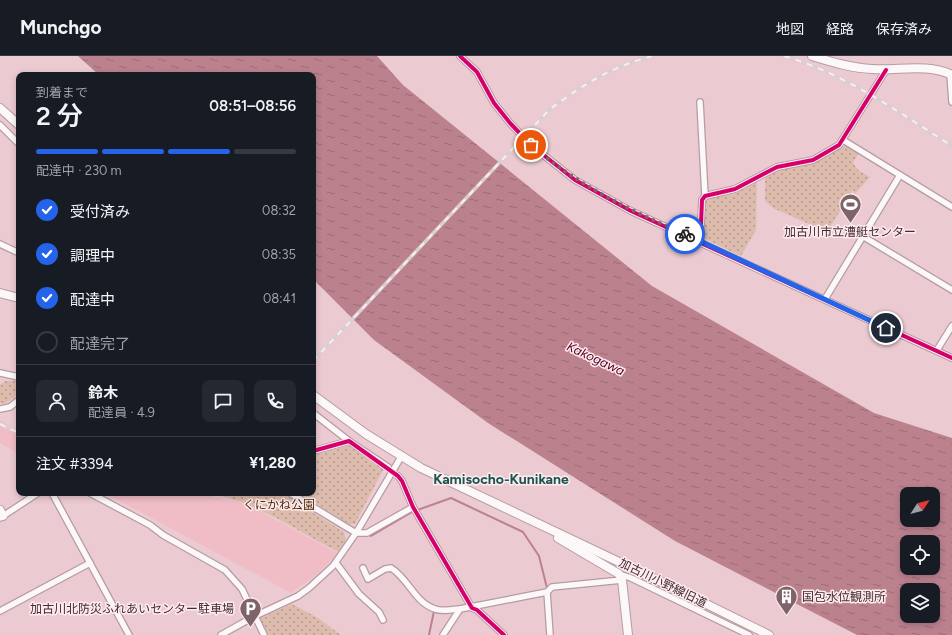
<!DOCTYPE html>
<html lang="ja">
<head>
<meta charset="utf-8">
<style>
	body { margin:0; font-family:Figtree,"Noto Sans JP",sans-serif; background:#242831; color:#f1f3f6; height:100vh; display:flex; flex-direction:column; font-size:15px; white-space:nowrap }
	* { box-sizing:border-box; margin:0 }
	p { font-size:13px; color:#9ea1a6 }
	.icon { flex:none; width:22px; height:22px; fill:none; stroke:currentColor; stroke-width:2; stroke-linecap:round; stroke-linejoin:round }
	.map { position:relative; flex:1; overflow:hidden }
	.details { position:absolute; left:16px; top:16px; width:300px; height:424px; display:flex; flex-direction:column; background:#171b24; border-radius:8px; box-shadow:0 2px 6px #0003 }
	.details>* { flex:none }
	.needle { width:26px; rotate:54deg }
	.fabs { position:absolute; left:900px; top:431px; display:grid; gap:8px }
	.fabs a { display:grid; place-items:center; width:40px; height:40px; border-radius:8px; background:#171b24; box-shadow:0 2px 6px #0003; font-size:20px }
	.pin { position:absolute; display:grid; place-items:center; width:34px; height:34px; color:#fff; margin:-17px; border:2px solid #fff; border-radius:50%; box-shadow:0 1px 4px #0007 }
	.courier { position:absolute; display:grid; place-items:center; width:40px; height:40px; margin:-20px; border:3px solid #2563eb; border-radius:50%; background:#fff; color:#222; box-shadow:0 1px 5px #0007 }
	.overview em { font-style:normal; font-weight:600 }
	.overview div { display:flex; flex-direction:column-reverse }
	.overview { display:flex; align-items:center; justify-content:space-between; height:68px; padding:0 20px }
	h1 { font-size:26px; font-weight:600; line-height:30px }
	.bar { display:grid; grid-template-columns:repeat(4,1fr); gap:6px 4px; align-content:center; height:48px; padding:0 20px }
	.bar i { height:5px; border-radius:3px; background:#363941 }
	.bar .selected { background:#2563eb }
	.bar p { grid-column:span 4 }
	.line { display:flex; align-items:center; gap:10px; padding:0 20px; border-top:1px solid #363941 }
	.line div { flex:1 }
	.round { display:grid; place-items:center; flex:none; width:42px; height:42px; border-radius:8px; background:#242831 }
	ol { padding:0 20px; list-style:none }
	li { display:flex; align-items:center; gap:12px; height:44px }
	li p { margin-inline-start:auto }
	li .icon { padding:4px; border-radius:50%; background:#2563eb; color:#fff; stroke-width:4 }
	li:last-child { color:#9ea1a6 }
	li i { width:22px; height:22px; border:2px solid #363941; border-radius:50% }
	header { display:flex; align-items:center; gap:24px; box-sizing:border-box; height:56px; padding:0 20px; background:#171b24; border-bottom:1px solid #363941 }
	header strong { font-size:19px }
	nav { display:flex; gap:22px; margin-inline-start:auto; font-size:14px }
	.map>svg:first-child { display:block }
	.built { fill:#f0bdc7 }
	.green { fill:url(#green-dots) }
	.water { fill:url(#water-ripples); fill-rule:evenodd }
	.lines { fill:none; stroke-linecap:round; stroke-linejoin:round }
	.stream { stroke:#bb828e; stroke-width:2 }
	.street-casing { stroke:#b59ca1; stroke-width:8 }
	.secondary-casing { stroke:#b59ca1; stroke-width:10 }
	.street { stroke:#fcf7f8; stroke-width:5.5 }
	.secondary { stroke:#fcf7f8; stroke-width:8 }
	.rail-casing { stroke:#d8cfd1; stroke-width:3.5 }
	.rail { stroke:#feebef; stroke-width:2; stroke-dasharray:6; stroke-linecap:butt }
	.cycleway-casing { stroke:#feebef; stroke-width:6 }
	.cycleway { stroke:#d6006c; stroke-width:4 }
	.done { stroke:#7e6469; stroke-width:4; stroke-dasharray:0 7.2 }
	.route { stroke:#2563eb; stroke-width:5 }
	.labels { text-anchor:middle; stroke-width:3; stroke-linejoin:round; paint-order:stroke }
	.poi-label { font-size:12px; fill:#432c31; stroke:#feebef }
	.park-label { font-size:12px; fill:#4c2b00; stroke:#feebef }
	.street-label { font-size:12px; fill:#432c31; stroke:#feebef }
	.water-label { font-size:13px; font-style:italic; fill:#590024; stroke:#feebef }
	.quarter-label { font-size:14px; font-weight:bold; fill:#1b554f; stroke:#feebef }
</style>
</head>
<body>
<header>
<strong>Munchgo</strong>
<nav><a>地図</a><a>経路</a><a>保存済み</a></nav>
</header>
<div class="map">
<svg width="952" height="579" viewBox="0 0 952 579">
	<defs>
		<pattern id="green-dots" width="8" height="8" patternUnits="userSpaceOnUse"><rect width="8" height="8" fill="#ddbcad"/><path d="M2 2h.1M6 6h.1" fill="none" stroke="#b5998d" stroke-width="1.8" stroke-linecap="round"/></pattern>
		<pattern id="water-ripples" width="26" height="14" patternUnits="userSpaceOnUse"><rect width="26" height="14" fill="#bb828e"/><path d="M2 4q2-2 4 0t4 0M15 11q2-2 4 0t4 0" fill="none" stroke="#9a6b75"/></pattern>
	</defs>
	<rect width="100%" height="100%" fill="#ebcbd1"/>
	<!-- built -->
	<g class="built">
		<path d="M0 365 19 375V398L0 387Z"/>
		<path d="M105 437H193L236 445 256 453 337 497 335 501 315 520 291 537Z"/>
	</g>
	<!-- green -->
	<g class="green">
		<path d="M847 89 859 96 853 107 858 114 870 121 855 138 853 134 827 176 773 152 765 145V122L778 114 814 107 842 91Z"/>
		<path d="M757 126 756 174 741 200 701 181 704 170 705 146 710 142 734 138Z"/>
		<path d="M5 325H17C25 335 11 345 3 348L0 346V329Z"/>
		<path d="M350 389 384 412 355 468H349L299 437H313V399Z"/>
		<path d="M204 437H282L344 476 346 485 339 496C295 475 254 443 204 437Z"/>
		<path d="M292 548 318 562 341 579H267L259 563Z"/>
	</g>
	<!-- water -->
	<path class="water" d="M78 0H377L403 29 652 230 874 357 952 382V579H857L675 485 488 367 374 284 313 223V19H99ZM907 438H933V464H907ZM907 486H933V512H907ZM907 534H933V560H907Z"/>
	<g class="lines">
		<!-- stream -->
		<g class="stream">
			<path d="M371 480 412 456 451 442 523 476 539 500 547 532"/>
			<path d="M429 579 434 555"/>
		</g>
		<defs>
			<g id="street">
				<path d="M460 0 477 16 494 47 510 67 531 89 575 124 631 155 952 302"/>
				<path d="M950 18 952 46"/>
				<path d="M700 46 705 140"/>
				<path d="M0 69 19 88"/>
				<path d="M843 84 952 151"/>
				<path d="M864 181 952 234"/>
				<path d="M695 183 701 168 702 144 705 140 735 133 777 111 813 104 839 89 886 14"/>
				<path d="M0 188 19 197"/>
				<path d="M825 243 900 119"/>
				<path d="M937 294 952 270"/>
				<path d="M0 317 19 321"/>
				<path d="M0 353 10 351 19 344"/>
				<path d="M313 357 349 385"/>
				<path d="M313 395 349 385 388 411"/>
				<path d="M398 420 402 425 413 451 472 552 477 554 504 579"/>
				<path d="M52 437 129 579"/>
				<path d="M90 437 150 469 163 479 225 514 242 533 264 579"/>
				<path d="M290 437 356 477 401 401"/>
				<path d="M0 462 38 437"/>
				<path d="M336 507 359 538 379 556 383 564"/>
				<path d="M363 512 368 523 385 513 391 512C408 522 415 547 435 553 442 556 452 553 460 553"/>
				<path d="M619 518 631 522 749 579"/>
				<path d="M547 536 550 579"/>
				<path d="M0 555 90 507"/>
				<path d="M221 579 255 560 298 540 309 532 333 510 356 477H367L413 451"/>
				<path d="M443 579 460 553 547 536 552 531 622 524"/>
			</g>
			<g id="secondary">
				<path d="M812 0C832 6 851 12 872 13 898 15 927 7 952 19"/>
				<path d="M0 52 19 69"/>
				<path d="M0 237 19 242"/>
				<path d="M313 339 366 378 421 412 678 534 769 579"/>
				<path d="M0 454 3 460"/>
				<path d="M558 482 619 518 622 524 628 579"/>
			</g>
		</defs>
		<!-- street casing -->
		<use href="#street" class="street-casing"/>
		<!-- secondary casing -->
		<use href="#secondary" class="secondary-casing"/>
		<!-- street -->
		<use href="#street" class="street"/>
		<!-- secondary -->
		<use href="#secondary" class="secondary"/>
		<defs>
			<g id="rail">
				<path d="M784 0C846 18 898 56 952 90"/>
				<path d="M313 305 549 54C584 28 609 12 652 0"/>
				<path d="M0 368 19 377"/>
			</g>
		</defs>
		<!-- rail casing -->
		<use href="#rail" class="rail-casing"/>
		<!-- rail -->
		<use href="#rail" class="rail"/>
		<defs>
			<g id="cycleway">
				<path d="M460 0 477 16 494 47 510 67 531 89 575 124 631 155 952 302"/>
				<path d="M695 183 701 168 702 144 705 140 735 133 777 111 813 104 839 89 886 14"/>
				<path d="M313 395 349 385 398 420 402 425 413 451 472 552 477 554 504 579"/>
			</g>
		</defs>
		<!-- cycleway casing -->
		<use href="#cycleway" class="cycleway-casing"/>
		<!-- cycleway -->
		<use href="#cycleway" class="cycleway"/>
	</g>
	<g class="lines">
		<!-- done -->
		<path class="done" d="M531 89C579 130 627 153 685 178"/>
		<!-- route -->
		<path class="route" d="M685 178 886 272"/>
	</g>
	<!-- icons -->
	<defs>
		<symbol id="stadium-pin" viewBox="-11 -11 22 30"><path d="M0 17L-7.5 6A9.5 9.5 0 1 1 7.5 6Z" fill="#7e6469" stroke="#feebef"/><path d="M0-5a6.5 5 0 1 0 0 10a6.5 5 0 1 0 0-10ZM-3.5-1.8h7v3.6h-7Z" fill="#fff"/></symbol>
		<symbol id="building-pin" viewBox="-11 -11 22 30"><path d="M0 17L-7.5 6A9.5 9.5 0 1 1 7.5 6Z" fill="#7e6469" stroke="#feebef"/><path d="M-4-6H4V6H1V3H-1V6H-4ZM-2.5-4.3h1.7v1.8h-1.7ZM.8-4.3h1.7v1.8H.8ZM-2.5-1h1.7V.8h-1.7ZM.8-1h1.7V.8H.8Z" fill="#fff"/></symbol>
		<symbol id="parking-pin" viewBox="-11 -11 22 30"><path d="M0 17L-7.5 6A9.5 9.5 0 1 1 7.5 6Z" fill="#7e6469" stroke="#feebef"/><path d="M-3.5-5.5H1a3.5 3.5 0 0 1 0 7H-1V5.5H-3.5ZM-1-3.4V-.6H.8a1.4 1.4 0 0 0 0-2.8Z" fill="#fff"/></symbol>
	</defs>
	<g fill-rule="evenodd">
		<use href="#stadium-pin" x="838" y="136" width="25" height="34"/>
		<use href="#building-pin" x="774" y="528" width="25" height="34"/>
		<use href="#parking-pin" x="238" y="540" width="25" height="34"/>
	</g>
	<g class="labels">
		<!-- poi labels -->
		<g class="poi-label">
			<text x="850" y="180">加古川市立漕艇センター</text>
			<text x="802" y="545" text-anchor="start">国包水位観測所</text>
			<text x="234" y="557" text-anchor="end">加古川北防災ふれあいセンター駐車場</text>
		</g>
		<!-- park labels -->
		<g class="park-label">
			<text x="279" y="453">くにかね公園</text>
		</g>
		<!-- street labels -->
		<g class="street-label">
			<text transform="translate(663 527) rotate(26)" y="4">加古川小野線旧道</text>
		</g>
		<!-- water labels -->
		<g class="water-label">
			<text transform="translate(596 302) rotate(25)" y="5">Kakogawa</text>
		</g>
		<!-- quarter labels -->
		<g class="quarter-label">
			<text x="501" y="428">Kamisocho-Kunikane</text>
		</g>
	</g>
</svg>
<div class="fabs">
<a><svg class="needle" viewBox="-14 -14 28 28"><path d="M0-13l5 13h-10z" fill="#e53935"/><path d="M0 13l5-13h-10z" fill="#9ea1a6"/></svg></a>
<a><svg class="icon" aria-label="locate" viewBox="0 0 24 24"><circle cx="12" cy="12" r="6"/><path d="M12 2v4M12 18v4M2 12h4M18 12h4"/></svg></a>
<a><svg class="icon" aria-label="layers" viewBox="0 0 24 24"><path d="M12 4l9 5-9 5-9-5zM3 14l9 5 9-5"/></svg></a>
</div>
<div class="pin" style="left:531px;top:89px;background:#ea580c"><svg class="icon" aria-label="bag" viewBox="0 0 24 24"><path d="M5 8h14l-1 12H6zM9 8a3 3 0 0 1 6 0"/></svg></div>
<div class="pin" style="left:886px;top:272px;background:#1f2937"><svg class="icon" aria-label="home" viewBox="0 0 24 24"><path d="M3 11l9-7 9 7M6 9v11h12V9"/></svg></div>
<div class="courier" style="left:685px;top:178px"><svg class="icon" aria-label="bike" viewBox="0 0 24 24"><circle cx="6" cy="16" r="4"/><circle cx="18" cy="16" r="4"/><path d="M6 16l4-8h5l3 8M10 8l3 8H6M13 5h3"/></svg></div>
<section class="details">
<div class="overview"><div><h1>2 分</h1><p>到着まで</p></div><em>08:51–08:56</em></div>
<div class="bar"><i class="selected"></i><i class="selected"></i><i class="selected"></i><i></i><p>配達中 · 230 m</p></div>
<ol>
<li><svg class="icon" aria-label="check" viewBox="0 0 24 24"><path d="M5 12l5 5 9-10"/></svg>受付済み<p>08:32</p></li>
<li><svg class="icon" aria-label="check" viewBox="0 0 24 24"><path d="M5 12l5 5 9-10"/></svg>調理中<p>08:35</p></li>
<li><svg class="icon" aria-label="check" viewBox="0 0 24 24"><path d="M5 12l5 5 9-10"/></svg>配達中<p>08:41</p></li>
<li><i></i>配達完了</li>
</ol>
<div class="line" style="height:72px"><a class="round"><svg class="icon" aria-label="person" viewBox="0 0 24 24"><circle cx="12" cy="8" r="4"/><path d="M4 21q1-7 8-7t8 7"/></svg></a><div><b>鈴木</b><p>配達員 · 4.9</p></div><a class="round"><svg class="icon" aria-label="chat" viewBox="0 0 24 24"><path d="M4 5h16v11H9l-5 4z"/></svg></a><a class="round"><svg class="icon" aria-label="phone" viewBox="0 0 24 24"><path d="M5 4h4l2 5-3 2q2 4 5 5l2-3 5 2v4C11 20 4 13 5 4z"/></svg></a></div>
<div class="line" style="height:52px"><div>注文 #3394</div><b>¥1,280</b></div>
</section>
</div>
</body>
</html>
